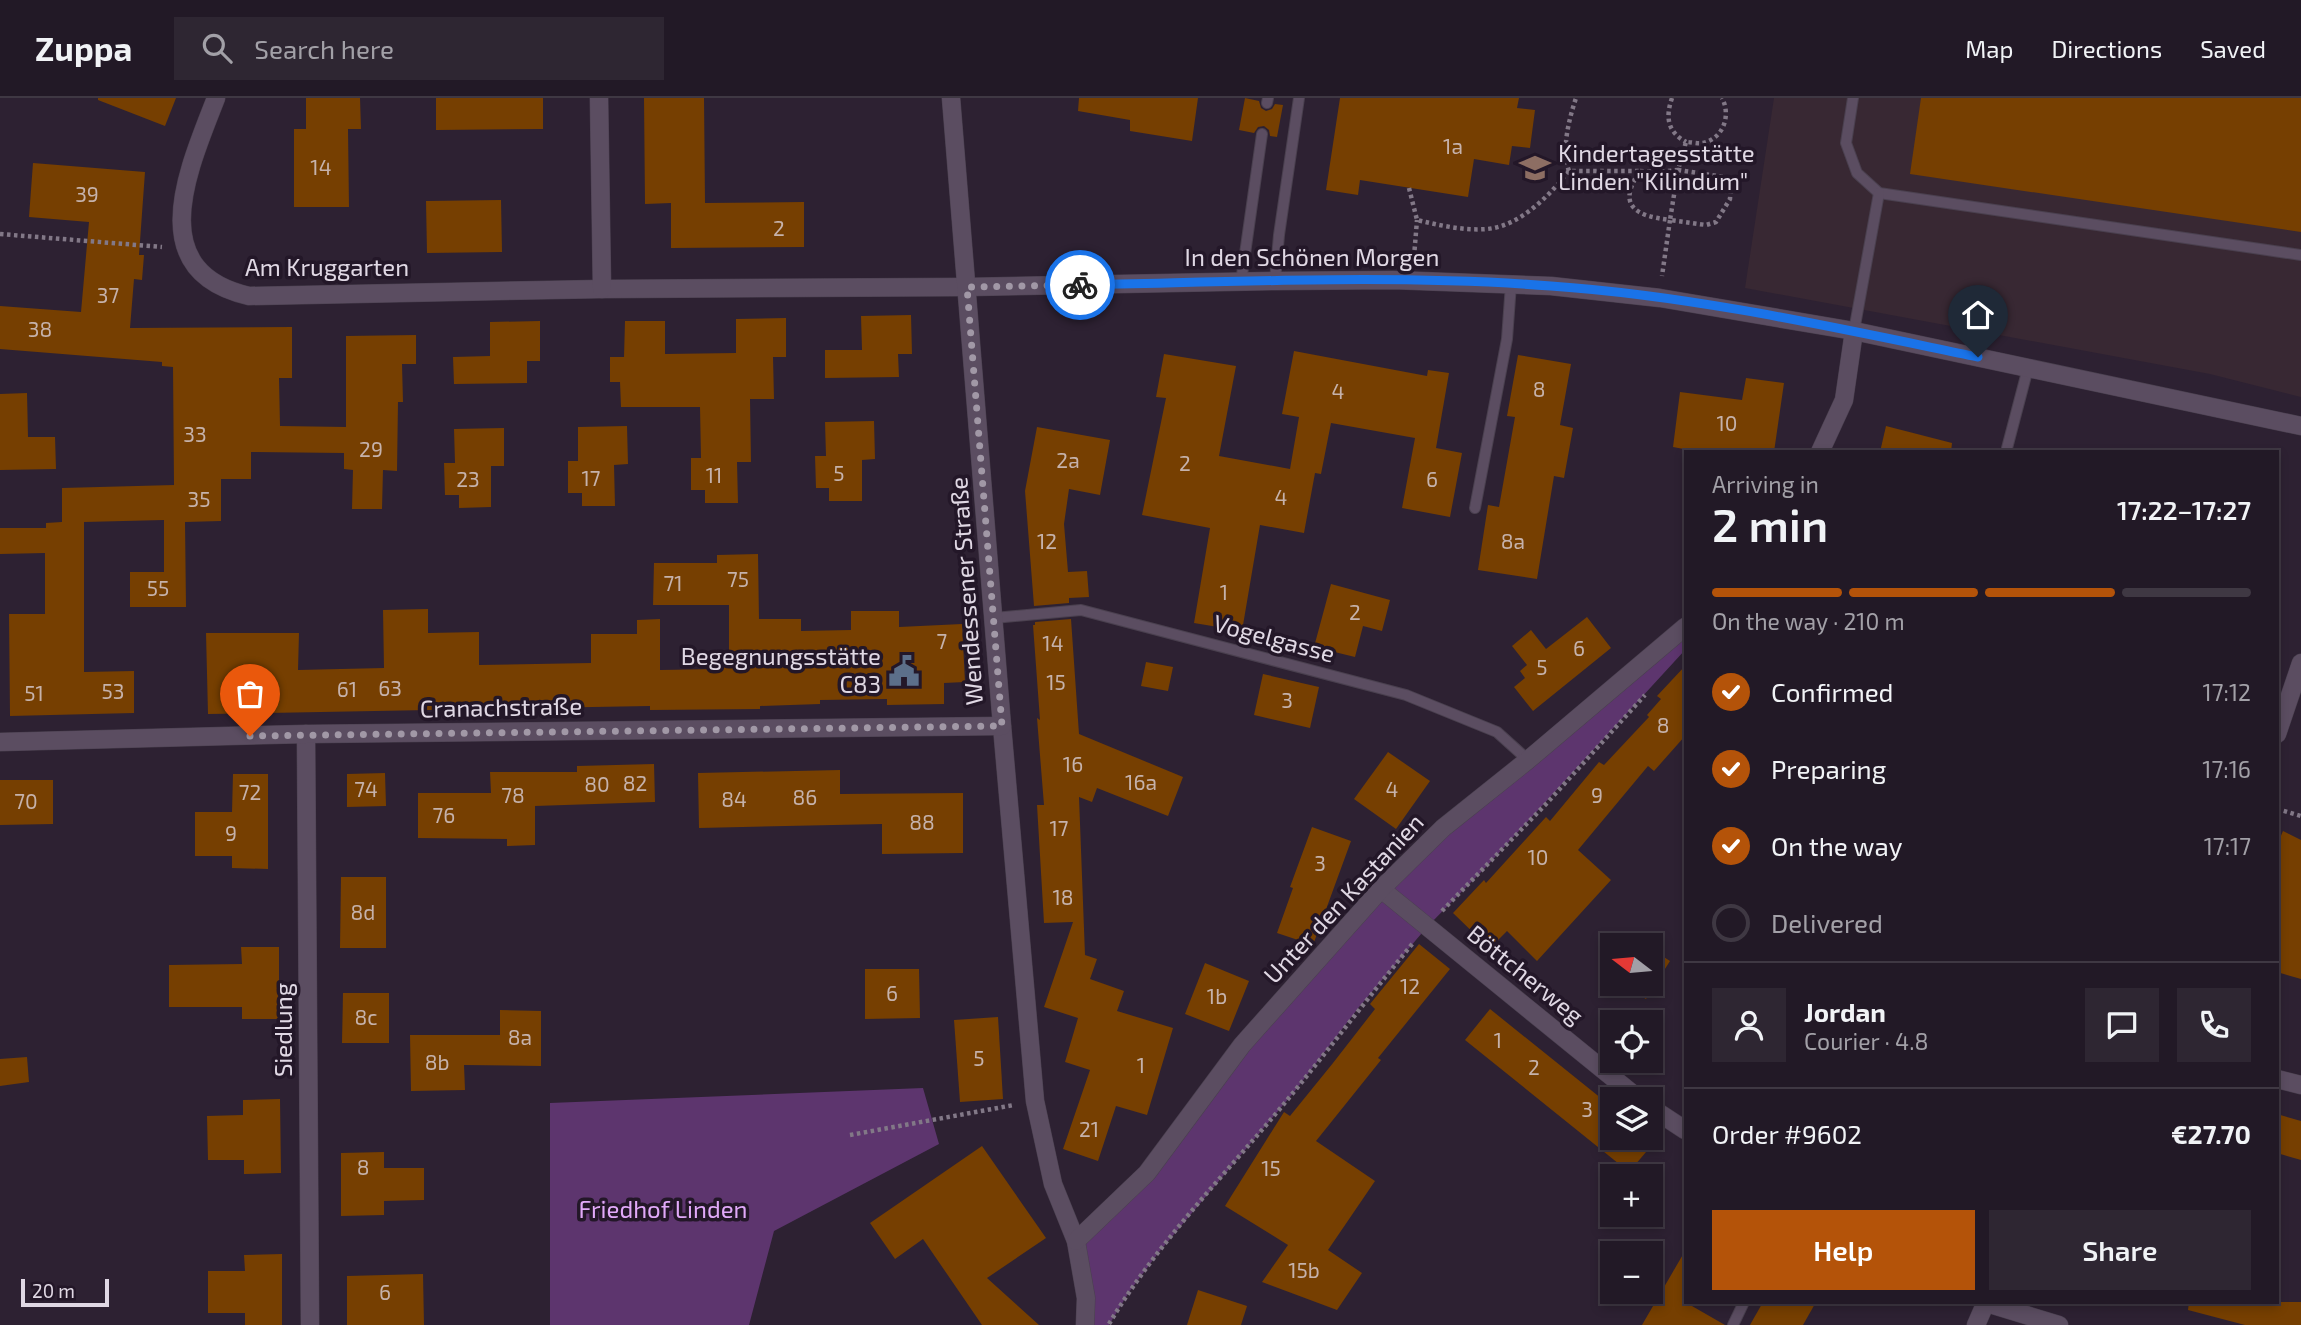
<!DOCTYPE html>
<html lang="en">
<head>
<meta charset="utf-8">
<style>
	body { margin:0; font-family:"Exo 2",sans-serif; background:#2e2632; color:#f1f3f6; height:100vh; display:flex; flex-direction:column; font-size:26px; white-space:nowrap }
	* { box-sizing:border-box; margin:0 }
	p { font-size:23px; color:#a2a0a7 }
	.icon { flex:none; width:38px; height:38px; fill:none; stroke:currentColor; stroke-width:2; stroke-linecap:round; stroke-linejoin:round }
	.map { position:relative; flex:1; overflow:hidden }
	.panel { position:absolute; left:1684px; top:352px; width:595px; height:854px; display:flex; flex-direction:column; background:#221926; border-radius:0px; box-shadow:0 4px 10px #0003,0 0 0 2px #3f3843 }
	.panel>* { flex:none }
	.needle { width:46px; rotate:286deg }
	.buttons { position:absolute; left:1600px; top:835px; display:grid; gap:14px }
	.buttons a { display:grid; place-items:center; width:63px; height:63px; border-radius:0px; background:#221926; box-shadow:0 4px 10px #0003,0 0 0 2px #3f3843; font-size:35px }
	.scale { position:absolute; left:21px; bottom:18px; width:88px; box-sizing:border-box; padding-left:7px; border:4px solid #e0d8e4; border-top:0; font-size:19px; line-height:24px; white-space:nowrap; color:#e0d8e4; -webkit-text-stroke:5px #231728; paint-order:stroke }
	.pin { position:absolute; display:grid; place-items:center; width:60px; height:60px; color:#fff; margin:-72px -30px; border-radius:50% 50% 50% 0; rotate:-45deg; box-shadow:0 0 7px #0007 }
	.pin .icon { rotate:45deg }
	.courier { position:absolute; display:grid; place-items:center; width:70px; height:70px; margin:-35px; border:5px solid #1a73e8; border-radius:50%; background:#fff; color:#222; box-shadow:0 2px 9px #0007 }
	.headline em { font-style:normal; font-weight:600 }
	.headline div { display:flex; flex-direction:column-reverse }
	.headline { display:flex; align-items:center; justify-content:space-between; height:119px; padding:0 28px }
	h1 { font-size:46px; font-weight:600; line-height:52px }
	.bar { display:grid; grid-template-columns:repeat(4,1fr); gap:10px 7px; align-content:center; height:84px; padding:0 28px }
	.bar i { height:9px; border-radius:5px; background:#3f3843 }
	.bar .selected { background:#b45309 }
	.bar p { grid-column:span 4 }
	.line { display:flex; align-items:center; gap:18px; padding:0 28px; border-top:2px solid #3f3843 }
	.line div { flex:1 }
	.round { display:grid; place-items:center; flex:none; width:74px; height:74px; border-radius:0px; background:#2e2632 }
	ol { padding:0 28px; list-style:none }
	li { display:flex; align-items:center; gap:21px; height:77px }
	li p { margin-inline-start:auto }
	li .icon { padding:7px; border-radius:50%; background:#b45309; color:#fff; stroke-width:4 }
	li:last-child { color:#a2a0a7 }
	li i { width:38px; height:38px; border:4px solid #3f3843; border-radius:50% }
	.cta { display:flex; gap:14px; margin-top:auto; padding:14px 28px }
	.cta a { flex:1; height:80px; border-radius:0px; background:#b45309; color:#fff; font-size:28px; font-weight:600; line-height:80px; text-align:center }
	.cta a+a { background:#2e2632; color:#f1f3f6 }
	header { display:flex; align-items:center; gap:42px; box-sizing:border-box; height:98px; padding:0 35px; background:#221926; border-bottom:2px solid #3f3843 }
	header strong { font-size:33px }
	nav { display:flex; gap:38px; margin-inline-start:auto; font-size:24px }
	.search { width:490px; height:63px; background:#2e2632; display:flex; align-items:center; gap:18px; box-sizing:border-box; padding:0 24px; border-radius:0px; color:#a2a0a7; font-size:26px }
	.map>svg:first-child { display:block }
	.industrial { fill:#382833 }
	.green { fill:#5d356e }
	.building { fill:#763f01 }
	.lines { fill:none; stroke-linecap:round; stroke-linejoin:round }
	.service-casing { stroke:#4a404f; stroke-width:12 }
	.minor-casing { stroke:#4a404f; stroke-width:19 }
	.path { stroke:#827887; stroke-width:4.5; stroke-dasharray:3.5 3.5; stroke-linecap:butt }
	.service { stroke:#5b4d61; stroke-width:10 }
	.minor { stroke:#5b4d61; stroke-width:18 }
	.done { stroke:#a198a6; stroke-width:7; stroke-dasharray:0 12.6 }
	.route { stroke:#1a73e8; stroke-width:9 }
	.labels { text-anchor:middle; stroke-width:7; stroke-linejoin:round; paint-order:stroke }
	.number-label { font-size:21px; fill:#c6b2ab }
	.poi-label { font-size:24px; fill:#e0d8e4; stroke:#231728; text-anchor:start }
	.street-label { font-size:24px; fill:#e0d8e4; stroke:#231728 }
	.park-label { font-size:24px; fill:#e1a9f9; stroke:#231728 }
</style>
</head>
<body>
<header>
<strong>Zuppa</strong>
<div class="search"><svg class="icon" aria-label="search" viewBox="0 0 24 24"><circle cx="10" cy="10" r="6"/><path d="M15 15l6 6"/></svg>Search here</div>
<nav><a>Map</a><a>Directions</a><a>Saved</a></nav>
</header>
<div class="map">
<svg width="2301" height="1227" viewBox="0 0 2301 1227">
	<rect width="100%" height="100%" fill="#2d2132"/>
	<!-- industrial -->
	<path class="industrial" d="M1774 0H2301V299L2210 276 1745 190Z"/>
	<!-- green -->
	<g class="green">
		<path d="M1685 529V552L1484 771 1427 829 1359 909 1294 994 1159 1154 1129 1194 1109 1227H1085L1076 1143 1147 1075 1381 791Z"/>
		<path d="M923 990 939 1046 774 1133 749 1227H550V1005Z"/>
	</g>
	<!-- building -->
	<g class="building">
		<path d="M98 0H176L165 28 98 2Z"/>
		<path d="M306 0H360L361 31H348L349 109H294V31H306Z"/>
		<path d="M436 0H543V31L436 32Z"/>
		<path d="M644 0H704L705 105 804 104V149L671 150V105L645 106Z"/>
		<path d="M1079 0H1198L1192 43 1130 33V22L1078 13Z"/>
		<path d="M1245 0 1259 3 1261 10 1266 13 1272 11 1275 6 1283 7 1277 39 1270 38 1269 32 1264 28 1258 29 1254 35 1239 32Z"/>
		<path d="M1340 0H1519L1517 10 1535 12 1530 50 1512 48 1509 67 1474 61 1468 99 1360 82 1358 97 1326 92Z"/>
		<path d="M1921 0H2301V134L1910 76Z"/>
		<path d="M33 65 145 74 139 157H144L142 182 134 181 130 230 292 229V280H279L280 328 346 329V238L416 237V266H402L403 304H398L397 373 383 372 382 411H352L353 372 344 371V355L251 354V381H221V423L185 424 186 509H130V474H164V422L84 424V574L134 573V615L10 618 9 516H45V455L0 456V430H46V425L62 424V390L174 387 173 269 162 268V264L0 251V208L81 214 89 124 29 119Z"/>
		<path d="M501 102 502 154 427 155 426 103Z"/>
		<path d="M911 217 912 256H898L899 279 825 280V252H862L861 218Z"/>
		<path d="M786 220V259H773L774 301H750L751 364H737L738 405H705V392H691V360H701L700 309H621L620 284H610V259H624L625 223H665V256L736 255V221Z"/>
		<path d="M540 223V263H527V285L454 286 453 259 490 258V224Z"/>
		<path d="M1294 253 1427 278 1428 272 1449 275 1436 350 1462 355 1450 419 1402 410 1415 340 1331 325 1321 376 1315 375 1304 435 1260 427 1242 533 1194 525 1210 430 1142 417 1166 300 1156 299 1164 256 1236 268 1219 358 1290 371 1299 319 1282 316Z"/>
		<path d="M1518 257 1571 266 1560 327 1573 330 1564 380 1554 378 1537 481 1478 472 1488 407 1499 409 1515 319 1507 318Z"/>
		<path d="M1746 280 1784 285 1774 354H1688L1689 352 1673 349 1680 294 1742 302Z"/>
		<path d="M27 295 28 339H55L56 371 0 372V296Z"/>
		<path d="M874 323 875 361 862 362V403H829V390H816L815 358H826L825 324Z"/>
		<path d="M627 328 628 366 614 367 615 408H582V395H568V363H578V329Z"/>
		<path d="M1886 328 1952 345 1951 354H1880Z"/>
		<path d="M1037 329 1110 342 1100 397 1069 391 1064 426 1068 474 1087 473 1089 499 1069 500V505L1034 508 1025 393Z"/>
		<path d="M504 330V368H491V409L459 410V397H445L444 365H455L454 331Z"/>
		<path d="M758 456 759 521H801V533L851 532V513H899V529L962 526 965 584 944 585V606L887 607V601L820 602V606L760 608V611L650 612V608L208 616 206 535H299L298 572 384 570 383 512 428 511V535L479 534V567L591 565V536H637V522L660 521V572L718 571V564H729V507H653L654 465H717V457Z"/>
		<path d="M1331 486 1390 502 1382 533 1363 528 1355 559 1314 549Z"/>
		<path d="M1587 519 1611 550 1533 613 1514 589 1525 580 1520 573 1527 567 1512 548 1531 532 1546 551Z"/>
		<path d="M1071 521 1079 636 1183 679 1168 718 1097 690 1092 704 1079 699 1085 857 1097 861 1090 881 1124 893 1117 913 1173 930 1147 1017 1116 1008 1098 1063 1063 1051 1090 972 1065 964 1078 920 1044 909 1073 824 1044 825 1037 707H1044L1037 620 1040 622 1033 527H1035V524Z"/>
		<path d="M1146 564 1173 569 1168 593 1141 588Z"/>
		<path d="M1685 568V638L1654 673 1648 668 1578 752 1611 782 1537 863 1507 833 1494 846H1485L1453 815 1484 782 1486 785 1546 719 1550 723 1599 664 1604 667 1649 619 1647 617 1661 601 1657 598Z"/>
		<path d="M1263 576 1319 589 1310 630 1254 617Z"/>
		<path d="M1388 654 1430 683 1396 731 1354 701Z"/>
		<path d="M654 666 655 704 535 708V747L507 748V741L418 740V695H491L490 674H577V668Z"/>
		<path d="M840 672V696L963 695V755L882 756V726L699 730 698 675Z"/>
		<path d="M385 675 386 708 347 709V676Z"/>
		<path d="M233 676H268V771L232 770V758H195V714H232Z"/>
		<path d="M0 682H53V726L0 727Z"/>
		<path d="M1312 729 1351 743 1313 847 1277 835 1293 790 1290 789Z"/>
		<path d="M2283 733 2301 742V881L2277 874V747Z"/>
		<path d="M341 779H386V850H340Z"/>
		<path d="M1419 846 1450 871 1378 960 1381 962 1316 1043 1375 1083 1328 1152 1362 1175 1337 1212 1262 1184 1288 1147 1225 1108 1284 1014 1290 1018 1333 965 1375 911 1370 906Z"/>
		<path d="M241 849H279V921H242V909H169V867L242 866Z"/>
		<path d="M1650 850 1670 863 1646 901 1621 886H1650Z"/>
		<path d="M1205 865 1249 883 1229 933 1185 916Z"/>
		<path d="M865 871H919L920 920 865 921Z"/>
		<path d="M343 895H389V945H342Z"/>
		<path d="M1490 911 1612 1009V1040H1658L1629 1074 1465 942Z"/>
		<path d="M500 912 541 913V968L464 967 465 992 411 993 410 937H500Z"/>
		<path d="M998 919 1003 1001 960 1004 954 922Z"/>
		<path d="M27 959 29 984 0 988V961Z"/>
		<path d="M280 1001 281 1075 244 1076V1062H208L207 1018 243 1017V1002Z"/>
		<path d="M2277 1016 2301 1023V1062L2277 1055Z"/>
		<path d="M982 1048 1046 1140 987 1180 1039 1227H982L923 1141 895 1161 870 1125Z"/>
		<path d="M384 1054V1070H424V1102L384 1103V1117L341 1118V1055Z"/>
		<path d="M1685 1153V1204L1725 1227H1642Z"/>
		<path d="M282 1156V1227H245V1215H208V1173H245L244 1157Z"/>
		<path d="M423 1176 424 1227H347V1178Z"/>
		<path d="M1198 1192 1247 1208 1241 1227H1187Z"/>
		<path d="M1763 1204H1816L1803 1227H1750Z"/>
		<path d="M2189 1204H2301V1227H2245L2188 1212Z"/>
	</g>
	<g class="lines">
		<defs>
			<g id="service">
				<path d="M1853 0 1846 45 1857 75 1879 95 2301 157"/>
				<path d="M1267 5 1268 0"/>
				<path d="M1275 183 1279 137 1299 0"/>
				<path d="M1241 184 1262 36"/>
				<path d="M1854 233 1879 95"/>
				<path d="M2006 354 2028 270"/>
				<path d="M1475 410 1507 241 1511 186"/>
				<path d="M994 520 1081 512 1406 597 1497 634 1528 662"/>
				<path d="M1733 1227 1744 1204"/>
			</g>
			<g id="minor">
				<path d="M216 0C189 70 141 173 249 198L602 191 967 189 1275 183 1393 182 1551 188 1660 200 1854 233 2301 328"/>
				<path d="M599 0 602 191"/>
				<path d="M951 0 1002 628 1035 1003 1053 1086 1076 1143 1086 1200 1085 1227"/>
				<path d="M1820 354 1844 302 1854 233"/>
				<path d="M306 636 310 1227"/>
				<path d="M2277 636 2301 565"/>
				<path d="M0 644 306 636 1002 628"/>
				<path d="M1381 791 1639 1001"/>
				<path d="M2277 981 2301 987"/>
				<path d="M1650 1009 1685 1032"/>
				<path d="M1076 1143 1147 1075 1242 947 1381 791 1443 730 1528 662 1685 529"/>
				<path d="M1983 1204 2059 1227"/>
				<path d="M1976 1227 1986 1204"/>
			</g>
		</defs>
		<!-- service casing -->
		<use href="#service" class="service-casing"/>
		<!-- minor casing -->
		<use href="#minor" class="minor-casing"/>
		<!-- path -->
		<g class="path">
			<path d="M1672 0C1665 20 1668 34 1686 44"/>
			<path d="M1569 73C1561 52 1569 21 1576 0"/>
			<path d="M1640 73 1657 74 1678 72 1670 122 1706 127 1716 124 1730 101 1731 85 1724 79 1678 72 1686 44C1691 44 1698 46 1703 45 1724 40 1731 17 1722 0"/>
			<path d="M1409 90 1417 122C1439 127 1463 133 1487 131 1520 128 1549 98 1569 73H1640C1616 108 1636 118 1670 122L1662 178"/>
			<path d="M0 136 162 149"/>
			<path d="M1414 159 1417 122"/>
			<path d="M2277 711 2301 718"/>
			<path d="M1442 813 1547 705 1645 597"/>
			<path d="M850 1037 1014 1007"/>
			<path d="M1109 1226C1154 1150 1216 1086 1273 1019 1321 962 1366 902 1413 845"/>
		</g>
		<!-- service -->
		<use href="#service" class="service"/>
		<!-- minor -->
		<use href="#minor" class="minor"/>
	</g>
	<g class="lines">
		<!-- done -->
		<path class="done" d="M250 638 1002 628 967 189 1080 187"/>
		<!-- route -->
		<path class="route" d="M1080 187C1237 184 1395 176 1551 188 1695 198 1837 230 1978 259"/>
	</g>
	<!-- icons -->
	<defs>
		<symbol id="school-bare" viewBox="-9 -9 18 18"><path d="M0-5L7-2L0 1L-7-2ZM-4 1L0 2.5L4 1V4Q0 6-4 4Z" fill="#8d6e63" stroke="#231728" stroke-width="2.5" paint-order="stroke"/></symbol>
		<symbol id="civic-bare" viewBox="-9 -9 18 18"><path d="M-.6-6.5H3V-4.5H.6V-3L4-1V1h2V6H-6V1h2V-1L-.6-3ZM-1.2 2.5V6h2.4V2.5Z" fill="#5c6f8a" stroke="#231728" stroke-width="2.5" paint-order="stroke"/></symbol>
	</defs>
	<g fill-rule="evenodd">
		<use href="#school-bare" x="1513" y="48" width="44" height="44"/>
		<use href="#civic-bare" x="882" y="551" width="44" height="44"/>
	</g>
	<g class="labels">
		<!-- number labels -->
		<g class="number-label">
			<text x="1453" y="56">1a</text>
			<text x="321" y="77">14</text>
			<text x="87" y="104">39</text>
			<text x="779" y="138">2</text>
			<text x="108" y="205">37</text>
			<text x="40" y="239">38</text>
			<text x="1539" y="299">8</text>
			<text x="1338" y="301">4</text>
			<text x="1727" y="333">10</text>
			<text x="195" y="344">33</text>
			<text x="371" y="359">29</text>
			<text x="1068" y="370">2a</text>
			<text x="1185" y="373">2</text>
			<text x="839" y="383">5</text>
			<text x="714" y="385">11</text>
			<text x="591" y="388">17</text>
			<text x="468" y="389">23</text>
			<text x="1432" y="389">6</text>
			<text x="1281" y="407">4</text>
			<text x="199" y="409">35</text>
			<text x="1047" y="451">12</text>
			<text x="1513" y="451">8a</text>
			<text x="738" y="489">75</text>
			<text x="673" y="493">71</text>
			<text x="158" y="498">55</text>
			<text x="1224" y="502">1</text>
			<text x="1355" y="522">2</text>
			<text x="942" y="551">7</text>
			<text x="1053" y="553">14</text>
			<text x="1579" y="558">6</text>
			<text x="1542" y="577">5</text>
			<text x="1056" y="592">15</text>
			<text x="390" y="598">63</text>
			<text x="347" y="599">61</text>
			<text x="113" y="601">53</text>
			<text x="34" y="603">51</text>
			<text x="1287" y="610">3</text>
			<text x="1663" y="635">8</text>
			<text x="1073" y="674">16</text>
			<text x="1141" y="692">16a</text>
			<text x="635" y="693">82</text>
			<text x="597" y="694">80</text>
			<text x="366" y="699">74</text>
			<text x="1392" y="699">4</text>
			<text x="250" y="702">72</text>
			<text x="513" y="705">78</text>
			<text x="1597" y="705">9</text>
			<text x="805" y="707">86</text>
			<text x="734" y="709">84</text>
			<text x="26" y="711">70</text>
			<text x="444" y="725">76</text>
			<text x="922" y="732">88</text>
			<text x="1059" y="738">17</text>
			<text x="231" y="743">9</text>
			<text x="1538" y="767">10</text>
			<text x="1320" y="773">3</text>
			<text x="1063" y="807">18</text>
			<text x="363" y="822">8d</text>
			<text x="1410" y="896">12</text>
			<text x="892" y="903">6</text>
			<text x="1217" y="906">1b</text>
			<text x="366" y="927">8c</text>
			<text x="520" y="947">8a</text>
			<text x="1498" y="950">1</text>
			<text x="979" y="968">5</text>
			<text x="437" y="972">8b</text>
			<text x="1141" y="975">1</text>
			<text x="1534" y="977">2</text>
			<text x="1587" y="1019">3</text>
			<text x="1089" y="1039">21</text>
			<text x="363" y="1077">8</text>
			<text x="1271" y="1078">15</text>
			<text x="1304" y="1180">15b</text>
			<text x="385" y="1202">6</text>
		</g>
		<!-- poi labels -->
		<g class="poi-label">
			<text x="1558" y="64">Kindertagesstätte<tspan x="1558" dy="28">Linden "Kilindum"</tspan></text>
			<text x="881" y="567" text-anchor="end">Begegnungsstätte<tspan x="881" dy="28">C83</tspan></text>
		</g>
		<!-- street labels -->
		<g class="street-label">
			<text x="1312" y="168">In den Schönen Morgen</text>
			<text x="327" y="178">Am Kruggarten</text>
			<text transform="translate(967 493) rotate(-94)" y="8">Wendessener Straße</text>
			<text transform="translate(1274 541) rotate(15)" y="8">Vogelgasse</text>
			<text transform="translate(501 610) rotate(-1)" y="8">Cranachstraße</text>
			<text transform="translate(1344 801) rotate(-47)" y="8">Unter den Kastanien</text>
			<text transform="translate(1525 877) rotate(39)" y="8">Böttcherweg</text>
			<text transform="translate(284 932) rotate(-90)" y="8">Siedlung</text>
		</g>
		<!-- park labels -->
		<g class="park-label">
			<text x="663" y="1120">Friedhof Linden</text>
		</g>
	</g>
</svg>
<div class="buttons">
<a><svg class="needle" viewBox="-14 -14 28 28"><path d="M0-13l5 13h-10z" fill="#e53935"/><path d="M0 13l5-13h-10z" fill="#a2a0a7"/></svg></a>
<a><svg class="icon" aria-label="locate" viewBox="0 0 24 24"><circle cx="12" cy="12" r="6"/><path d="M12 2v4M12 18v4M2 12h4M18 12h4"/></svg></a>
<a><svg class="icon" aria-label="layers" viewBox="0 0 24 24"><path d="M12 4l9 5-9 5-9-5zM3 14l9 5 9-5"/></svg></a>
<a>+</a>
<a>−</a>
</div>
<div class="scale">20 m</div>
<div class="pin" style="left:250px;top:638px;background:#ea580c"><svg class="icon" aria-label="bag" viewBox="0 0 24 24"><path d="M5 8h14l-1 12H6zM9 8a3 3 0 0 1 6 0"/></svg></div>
<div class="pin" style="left:1978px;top:259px;background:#1f2937"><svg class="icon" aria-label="home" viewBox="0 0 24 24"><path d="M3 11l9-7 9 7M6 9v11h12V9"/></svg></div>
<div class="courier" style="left:1080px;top:187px"><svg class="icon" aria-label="bike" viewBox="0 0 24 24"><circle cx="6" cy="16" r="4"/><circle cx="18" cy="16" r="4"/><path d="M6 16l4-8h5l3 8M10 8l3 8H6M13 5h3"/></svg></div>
<section class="panel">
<div class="headline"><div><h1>2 min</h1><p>Arriving in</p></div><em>17:22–17:27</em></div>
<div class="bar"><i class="selected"></i><i class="selected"></i><i class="selected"></i><i></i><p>On the way · 210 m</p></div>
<ol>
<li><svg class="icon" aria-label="check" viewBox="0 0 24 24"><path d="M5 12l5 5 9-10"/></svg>Confirmed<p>17:12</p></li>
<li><svg class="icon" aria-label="check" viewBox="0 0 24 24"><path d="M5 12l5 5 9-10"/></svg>Preparing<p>17:16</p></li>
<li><svg class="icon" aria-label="check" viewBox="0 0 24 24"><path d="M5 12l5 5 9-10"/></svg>On the way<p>17:17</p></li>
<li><i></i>Delivered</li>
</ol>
<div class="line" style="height:126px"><a class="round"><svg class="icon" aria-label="person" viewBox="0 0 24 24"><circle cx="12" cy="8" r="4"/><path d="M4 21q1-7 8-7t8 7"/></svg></a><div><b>Jordan</b><p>Courier · 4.8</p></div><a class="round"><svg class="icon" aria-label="chat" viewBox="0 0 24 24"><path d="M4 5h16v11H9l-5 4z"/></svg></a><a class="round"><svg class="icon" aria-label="phone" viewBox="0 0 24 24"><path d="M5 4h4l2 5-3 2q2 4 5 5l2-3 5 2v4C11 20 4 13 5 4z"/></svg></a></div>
<div class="line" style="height:91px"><div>Order #9602</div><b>€27.70</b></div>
<div class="cta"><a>Help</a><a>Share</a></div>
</section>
</div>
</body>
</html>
